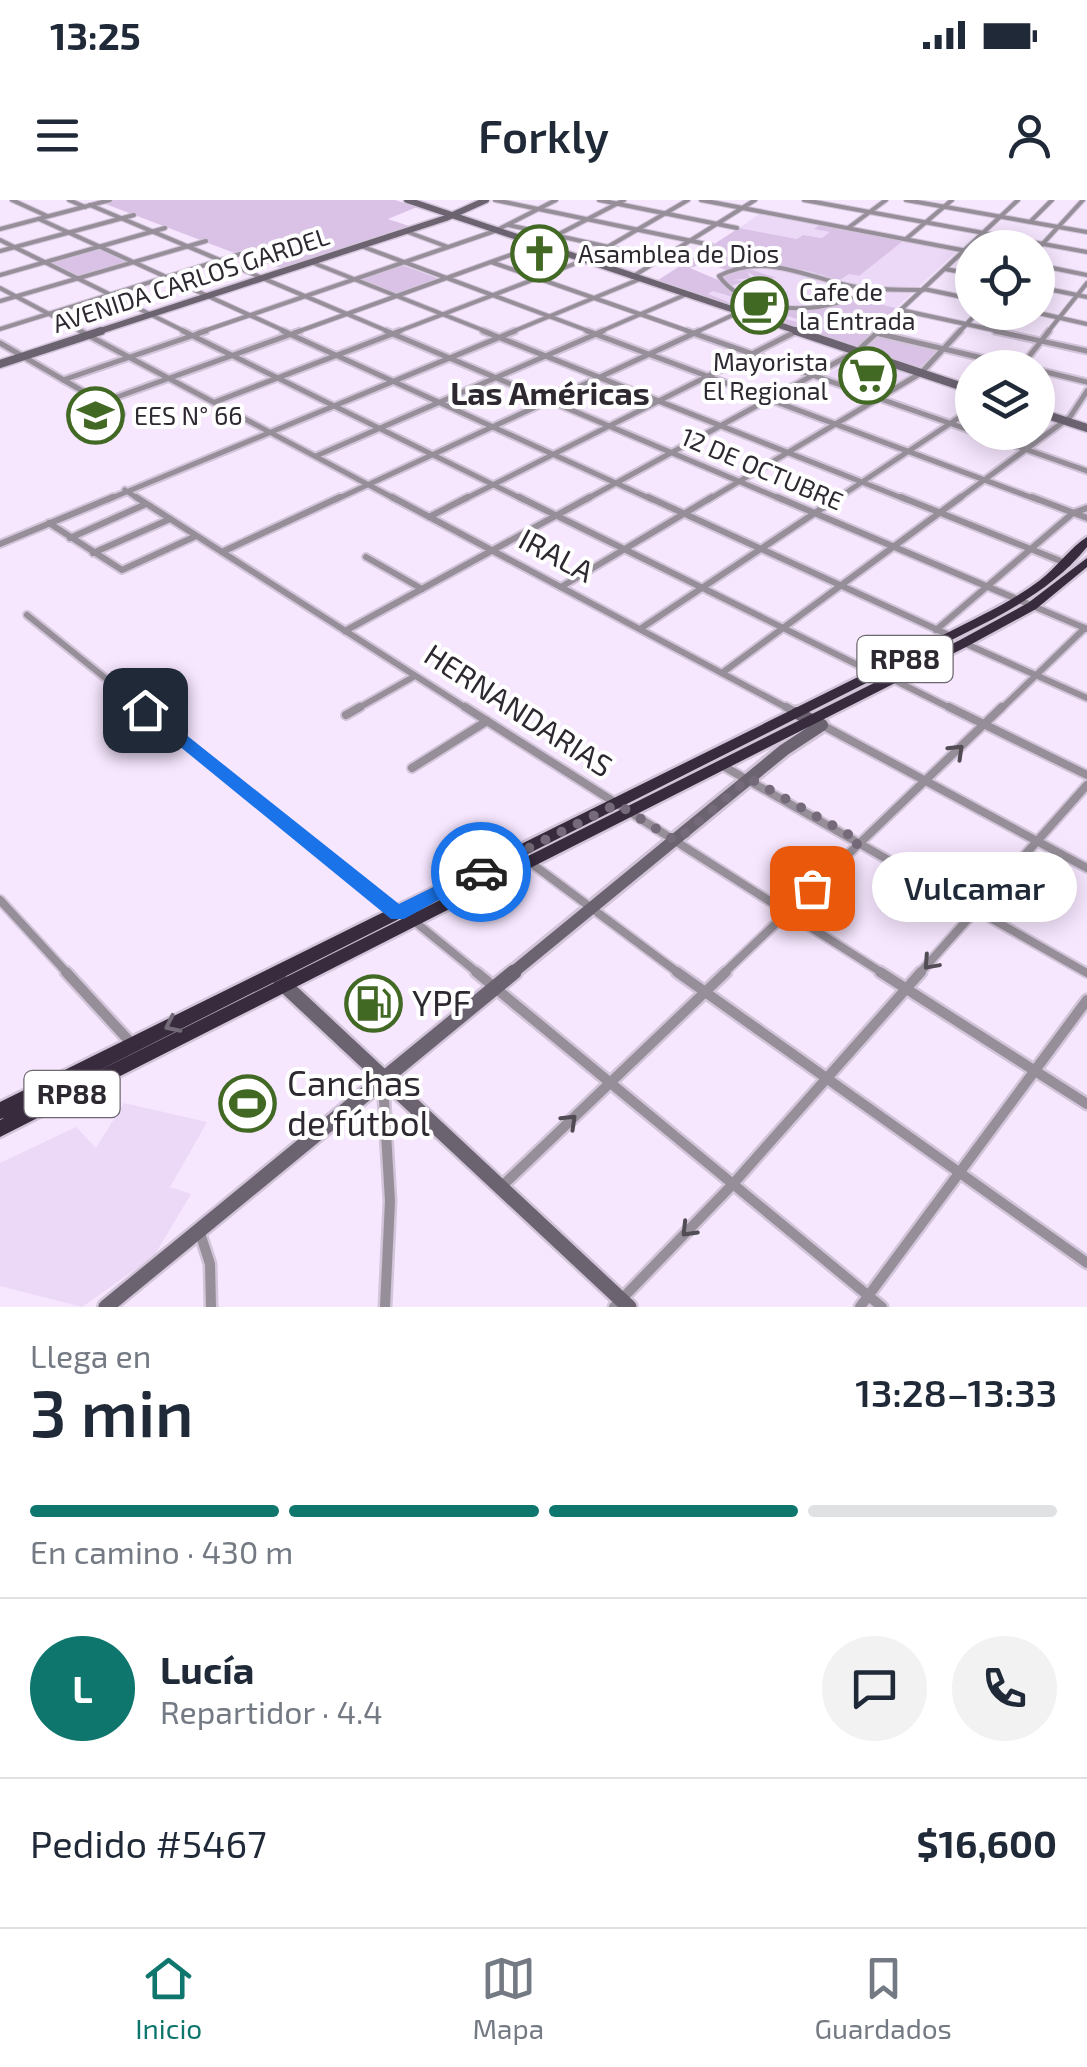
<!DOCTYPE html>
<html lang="es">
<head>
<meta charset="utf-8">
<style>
	body { margin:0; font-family:"Exo 2",sans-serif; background:#f2f2f3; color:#1f2937; height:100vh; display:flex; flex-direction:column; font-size:38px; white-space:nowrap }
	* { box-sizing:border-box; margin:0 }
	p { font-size:32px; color:#747a83 }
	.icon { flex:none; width:55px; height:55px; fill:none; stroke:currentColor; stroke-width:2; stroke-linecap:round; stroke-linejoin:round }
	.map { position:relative; height:1107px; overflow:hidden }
	.drawer { display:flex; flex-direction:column; background:#fff; flex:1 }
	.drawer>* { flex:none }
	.buttons { position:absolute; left:955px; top:30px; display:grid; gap:20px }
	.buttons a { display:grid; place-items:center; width:100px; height:100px; border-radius:50%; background:#fff; box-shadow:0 5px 25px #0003; font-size:50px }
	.pin { position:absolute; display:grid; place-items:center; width:85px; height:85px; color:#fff; margin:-42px; border-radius:20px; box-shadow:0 5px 15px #0006 }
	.courier { position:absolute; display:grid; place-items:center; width:100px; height:100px; margin:-50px; border:8px solid #1a73e8; border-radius:50%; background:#fff; color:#222; box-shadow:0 2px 12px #0007 }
	.bubble { position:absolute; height:70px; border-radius:35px; background:#fff; box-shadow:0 5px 25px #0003; font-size:32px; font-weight:600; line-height:70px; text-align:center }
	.overview em { font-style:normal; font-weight:600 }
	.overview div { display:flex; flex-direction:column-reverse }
	.overview { display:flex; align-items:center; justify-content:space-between; height:170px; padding:0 30px }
	h1 { font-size:65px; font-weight:600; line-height:75px }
	.bar { display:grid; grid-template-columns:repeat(4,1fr); gap:15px 10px; align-content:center; height:120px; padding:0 30px }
	.bar i { height:12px; border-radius:8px; background:#e0e1e3 }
	.bar .on { background:#0f766e }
	.bar p { grid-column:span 4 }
	.line { display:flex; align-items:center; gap:25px; padding:0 30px; border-top:2px solid #e0e1e3 }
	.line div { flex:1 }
	.round { display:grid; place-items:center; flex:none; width:105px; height:105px; border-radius:52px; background:#f2f2f3 }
	.status { display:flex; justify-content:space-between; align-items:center; height:70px; padding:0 50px; background:#fff; direction:ltr }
	.status svg { height:28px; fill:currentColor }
	header { display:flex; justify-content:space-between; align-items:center; height:130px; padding:0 30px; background:#fff; font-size:45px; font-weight:600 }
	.dock { display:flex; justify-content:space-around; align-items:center; height:140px; border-top:2px solid #e0e1e3; background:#fff; font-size:28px; color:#747a83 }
	.dock a { display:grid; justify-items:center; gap:5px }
	.dock .on { color:#0f766e }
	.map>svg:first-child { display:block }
	.built { fill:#ecd9f7 }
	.green { fill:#dac2e7 }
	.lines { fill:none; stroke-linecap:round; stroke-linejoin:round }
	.street-far4-casing { stroke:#d2c4d9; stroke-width:6 }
	.street-far3-casing { stroke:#d2c4d9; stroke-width:9 }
	.street-far2-casing { stroke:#d2c4d9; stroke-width:10 }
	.street-far1-casing { stroke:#d2c4d9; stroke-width:12 }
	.street-casing { stroke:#d2c4d9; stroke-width:15 }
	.secondary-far3-casing { stroke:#d2c4d9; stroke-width:9 }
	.secondary-far2-casing { stroke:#d2c4d9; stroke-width:11 }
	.secondary-far1-casing { stroke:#d2c4d9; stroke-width:18 }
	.secondary-casing { stroke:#d2c4d9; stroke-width:20 }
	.highway-casing { stroke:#d2c4d9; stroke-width:5 }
	.street-far4 { stroke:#968f99; stroke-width:4 }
	.street-far3 { stroke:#968f99; stroke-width:5 }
	.street-far2 { stroke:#968f99; stroke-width:6 }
	.street-far1 { stroke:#968f99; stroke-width:8 }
	.street { stroke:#968f99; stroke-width:10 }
	.secondary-far3 { stroke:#6c6371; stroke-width:6 }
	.secondary-far2 { stroke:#6c6371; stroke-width:8 }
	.secondary-far1 { stroke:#6c6371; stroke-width:12 }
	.secondary { stroke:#6c6371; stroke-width:15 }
	.highway { fill:#372b3d; fill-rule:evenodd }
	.oneway { stroke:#524c55 }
	.oneway2 { stroke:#736b77 }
	.route { fill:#1a73e8 }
	.done { stroke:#746a79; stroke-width:10; stroke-dasharray:0 18 }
	.labels { text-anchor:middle; stroke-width:8; stroke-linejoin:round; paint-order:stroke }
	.far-poi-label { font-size:25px; fill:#2e2831; stroke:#fff; text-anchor:start }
	.far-street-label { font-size:25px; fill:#2e2831; stroke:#fff }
	.shield { fill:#fff; stroke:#6d686f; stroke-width:2.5 }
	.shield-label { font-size:28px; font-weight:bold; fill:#2e2831 }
	.street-label { font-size:30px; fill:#2e2831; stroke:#fff }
	.far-district-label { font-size:32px; font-weight:bold; fill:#2e2831; stroke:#fff }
	.near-poi-label { font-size:35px; fill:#2e2831; stroke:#fff; text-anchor:start }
</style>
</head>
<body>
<div class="status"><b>13:25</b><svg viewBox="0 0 49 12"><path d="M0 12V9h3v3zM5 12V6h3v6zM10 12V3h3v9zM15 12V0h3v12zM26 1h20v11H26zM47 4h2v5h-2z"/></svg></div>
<header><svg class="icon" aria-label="menu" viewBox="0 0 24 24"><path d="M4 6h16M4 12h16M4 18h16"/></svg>Forkly<svg class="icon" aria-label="person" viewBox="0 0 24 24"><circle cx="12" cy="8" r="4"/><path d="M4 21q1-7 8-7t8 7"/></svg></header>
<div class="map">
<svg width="1087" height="1107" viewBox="0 0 1087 1107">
	<rect width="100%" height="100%" fill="#f6e6fe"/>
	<!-- built -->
	<g class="built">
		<path d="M761 13 819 25 815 28 831 32 822 38 804 35 797 39 739 28Z"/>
		<path d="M903 41 956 52 858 144 659 80 681 66 717 79 723 71 751 66 732 57 751 51 858 76Z"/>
		<path d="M859 156 911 173 912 175 880 195 825 175Z"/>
		<path d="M124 903 207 922 170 987 191 994 154 1056 82 1107 0 1086V963L76 927 96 948Z"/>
	</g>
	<!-- green -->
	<g class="green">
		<path d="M114 0H395L417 7 388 19 412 27 285 69 240 56 257 50 252 47 237 54 103 3Z"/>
		<path d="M819 25 903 41 859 76 849 74 838 81 820 74 817 77 833 82 832 83 812 77 816 73 799 69 795 73 793 68 749 69 777 78H758L747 72 751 78 733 80 745 81 731 86 723 81V74L759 66 726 70 706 63 690 68 718 80 749 102 713 91 708 94 744 108 655 82 739 28 797 39 803 35 822 38 830 32 814 29Z"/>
		<path d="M99 48 129 62 79 77 49 62Z"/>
		<path d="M402 65 440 79 397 95 359 79Z"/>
		<path d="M859 96H864L861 100 896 108 856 148 758 115 766 113 803 124 806 122 767 109 833 107Z"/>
		<path d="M878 135 935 149 938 150 918 169 863 149Z"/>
	</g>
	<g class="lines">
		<defs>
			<g id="street-far4">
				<path d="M12 0 47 16"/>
				<path d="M69 0 85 7"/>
				<path d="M495 0 711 45"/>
				<path d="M599 0 737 28"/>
				<path d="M701 0 972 52"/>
				<path d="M804 0 1087 52"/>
				<path d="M906 0 1087 32"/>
				<path d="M90 5 392 133"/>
				<path d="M39 19 289 133"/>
				<path d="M1030 22 1052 0"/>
				<path d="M508 25 682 63"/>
				<path d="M848 28 886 0"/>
				<path d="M0 29 110 0"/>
				<path d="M405 31 448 47"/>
				<path d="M906 39 952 0"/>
				<path d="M0 40 188 133"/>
				<path d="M361 46 594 133"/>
				<path d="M1038 49 1083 0"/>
				<path d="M0 51 134 15"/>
				<path d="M311 62 490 133"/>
				<path d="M491 62 694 133"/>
				<path d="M1038 65 1087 75"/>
				<path d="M945 69 972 74"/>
				<path d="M0 75 165 28"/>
				<path d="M632 77 755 0"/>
				<path d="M1038 87 1087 97"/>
				<path d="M0 88 85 133"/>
				<path d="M924 89 972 99"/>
				<path d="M851 98C812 115 746 113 719 76 764 52 805 77 851 86 874 91 899 89 923 90"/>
				<path d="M0 101 206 41"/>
				<path d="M901 110 1007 133"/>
				<path d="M1034 112 1087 124"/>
				<path d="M0 129 240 54"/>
				<path d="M198 133 495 31 556 0"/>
				<path d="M294 133 538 45 624 0"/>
				<path d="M394 133 587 59 688 0"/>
				<path d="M509 133 640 79"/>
				<path d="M597 133 687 94"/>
				<path d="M694 133 746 109 751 100"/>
				<path d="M792 133 797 131"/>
				<path d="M876 133 1018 0"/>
				<path d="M958 133 978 112"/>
				<path d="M1047 133 1087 83"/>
			</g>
			<g id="street-far3">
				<path d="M80 131 397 300"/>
				<path d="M183 131 524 300"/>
				<path d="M283 131 653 300"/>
				<path d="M386 131 783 300"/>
				<path d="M483 131 907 300"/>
				<path d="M587 131 1038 300"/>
				<path d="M687 131 972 231"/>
				<path d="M995 131 1087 151"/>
				<path d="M876 133 1025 168"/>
				<path d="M0 143 122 214"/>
				<path d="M1020 168 1049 131"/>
				<path d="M1038 170 1087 182"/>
				<path d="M63 180 206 131"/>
				<path d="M215 202 400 131"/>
				<path d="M70 214 300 131"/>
				<path d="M977 232 1087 271"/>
				<path d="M316 256 603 131"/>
				<path d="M125 290 140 300"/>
				<path d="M107 300 515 131"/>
				<path d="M335 300 699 131"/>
				<path d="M463 300 797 131"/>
				<path d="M585 300 857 151 879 131"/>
				<path d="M708 300 921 173 960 131"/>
				<path d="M835 300 972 209"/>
				<path d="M957 300 1070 217 1087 191"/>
			</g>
			<g id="street-far2">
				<path d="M136 297 469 510"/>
				<path d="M392 297 791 510"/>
				<path d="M519 297 876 474"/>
				<path d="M648 297 951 436"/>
				<path d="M777 297 1087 429"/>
				<path d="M901 297 1068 364"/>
				<path d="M1032 297 1087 318"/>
				<path d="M429 317 468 297"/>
				<path d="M49 323 122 370 196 336"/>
				<path d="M70 338 146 304"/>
				<path d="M0 344 113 297"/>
				<path d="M222 352 340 297"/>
				<path d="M93 353 170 319"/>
				<path d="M366 357 422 389"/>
				<path d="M561 387 712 297"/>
				<path d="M27 415 145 510"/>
				<path d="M640 429 839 297"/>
				<path d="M936 430 1073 313 1087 308"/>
				<path d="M345 431 590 297"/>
				<path d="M964 443 1087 498"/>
				<path d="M722 473 961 297"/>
				<path d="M892 479 954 510"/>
				<path d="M355 510 415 476"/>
				<path d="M1000 510 1085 428"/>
			</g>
			<g id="street-far1">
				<path d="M142 507 398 713"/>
				<path d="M465 507 884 774"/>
				<path d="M786 507 797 513"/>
				<path d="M949 507 1087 575"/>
				<path d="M346 515 360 507"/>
				<path d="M822 525 1087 668"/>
				<path d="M723 566 1087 773"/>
				<path d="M412 568 487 521"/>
				<path d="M531 663 680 774"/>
				<path d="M0 700 68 774"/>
				<path d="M414 721 479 774"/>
				<path d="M723 774 1002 507"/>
				<path d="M919 774 1087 585"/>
			</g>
			<g id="street">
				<path d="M66 772 132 844"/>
				<path d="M476 772 882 1107"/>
				<path d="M677 772 1087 1063"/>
				<path d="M880 772 1087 904"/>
				<path d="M383 882 390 1001 385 1107"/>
				<path d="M500 988 726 772"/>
				<path d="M199 1030 210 1064 211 1107"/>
				<path d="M614 1107 733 984 921 772"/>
				<path d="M860 1107 1087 800"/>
			</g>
			<g id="secondary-far3">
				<path d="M407 0 803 133"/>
				<path d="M94 133 446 18 486 0"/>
			</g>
			<g id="secondary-far2">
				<path d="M796 131 972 190"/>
				<path d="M0 164 101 131"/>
				<path d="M1038 212 1087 228"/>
			</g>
			<path id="secondary-far1" d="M511 774 784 550 822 525 797 513"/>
			<g id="secondary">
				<path d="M281 782 629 1107"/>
				<path d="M106 1107 514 772"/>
			</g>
			<path id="highway" d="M1087 337V347C1061 379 1028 400 993 419L78 881 960 440 1028 403 1087 358V367L1036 409 968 446 0 937V920L4 918 0 919V902L947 433C978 417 1011 402 1039 381 1056 368 1072 346 1087 337Z"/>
		</defs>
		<!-- street-far4 casing -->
		<use href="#street-far4" class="street-far4-casing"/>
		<!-- street-far3 casing -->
		<use href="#street-far3" class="street-far3-casing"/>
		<!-- street-far2 casing -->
		<use href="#street-far2" class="street-far2-casing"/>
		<!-- street-far1 casing -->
		<use href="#street-far1" class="street-far1-casing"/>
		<!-- street casing -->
		<use href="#street" class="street-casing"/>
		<!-- secondary-far3 casing -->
		<use href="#secondary-far3" class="secondary-far3-casing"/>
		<!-- secondary-far2 casing -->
		<use href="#secondary-far2" class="secondary-far2-casing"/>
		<!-- secondary-far1 casing -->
		<use href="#secondary-far1" class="secondary-far1-casing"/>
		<!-- secondary casing -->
		<use href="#secondary" class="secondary-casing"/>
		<!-- highway casing -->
		<use href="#highway" class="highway-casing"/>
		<!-- street-far4 -->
		<use href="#street-far4" class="street-far4"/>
		<!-- street-far3 -->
		<use href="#street-far3" class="street-far3"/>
		<!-- street-far2 -->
		<use href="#street-far2" class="street-far2"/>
		<!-- street-far1 -->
		<use href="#street-far1" class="street-far1"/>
		<!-- street -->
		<use href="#street" class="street"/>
		<!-- secondary-far3 -->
		<use href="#secondary-far3" class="secondary-far3"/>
		<!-- secondary-far2 -->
		<use href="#secondary-far2" class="secondary-far2"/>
		<!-- secondary-far1 -->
		<use href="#secondary-far1" class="secondary-far1"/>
		<!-- secondary -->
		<use href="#secondary" class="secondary"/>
		<!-- highway -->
		<use href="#highway" class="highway"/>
	</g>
	<!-- one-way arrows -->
	<defs><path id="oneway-chevron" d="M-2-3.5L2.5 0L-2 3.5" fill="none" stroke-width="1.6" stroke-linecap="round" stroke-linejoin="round" transform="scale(2.5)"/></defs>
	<g class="oneway">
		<use href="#oneway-chevron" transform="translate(957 551) rotate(-44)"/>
		<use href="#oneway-chevron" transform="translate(930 763) rotate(132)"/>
		<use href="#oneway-chevron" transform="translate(570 921) rotate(-44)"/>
		<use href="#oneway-chevron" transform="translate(688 1030) rotate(134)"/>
	</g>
	<use class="oneway2" href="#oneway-chevron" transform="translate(172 825) rotate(154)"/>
	<!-- route -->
	<path class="route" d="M140 507H151L399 704 474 667H487L490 672 404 719H391L140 514Z"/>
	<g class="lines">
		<!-- done -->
		<path class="done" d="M481 672 617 604 676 641 749 578 860 641 812 688"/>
	</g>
	<!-- icons -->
	<defs>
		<symbol id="church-ring" viewBox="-11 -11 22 22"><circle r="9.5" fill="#fff" stroke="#426924" stroke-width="1.5"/><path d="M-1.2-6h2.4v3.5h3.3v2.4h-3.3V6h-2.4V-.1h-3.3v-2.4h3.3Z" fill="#426924"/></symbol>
		<symbol id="cafe-ring" viewBox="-11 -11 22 22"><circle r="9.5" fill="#fff" stroke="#426924" stroke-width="1.5"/><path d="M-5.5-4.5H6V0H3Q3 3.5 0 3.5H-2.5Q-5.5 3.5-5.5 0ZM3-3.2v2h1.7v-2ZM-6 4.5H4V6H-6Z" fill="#426924"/></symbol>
		<symbol id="supermarket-ring" viewBox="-11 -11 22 22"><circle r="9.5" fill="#fff" stroke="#426924" stroke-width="1.5"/><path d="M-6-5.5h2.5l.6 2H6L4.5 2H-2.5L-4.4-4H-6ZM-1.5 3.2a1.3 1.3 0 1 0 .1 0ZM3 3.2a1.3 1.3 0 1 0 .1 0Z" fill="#426924"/></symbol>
		<symbol id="school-ring" viewBox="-11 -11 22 22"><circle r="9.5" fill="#fff" stroke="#426924" stroke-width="1.5"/><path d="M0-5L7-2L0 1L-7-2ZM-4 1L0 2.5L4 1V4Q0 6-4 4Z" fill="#426924"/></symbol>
		<symbol id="fuel-ring" viewBox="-11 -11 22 22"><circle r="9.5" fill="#fff" stroke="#426924" stroke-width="1.5"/><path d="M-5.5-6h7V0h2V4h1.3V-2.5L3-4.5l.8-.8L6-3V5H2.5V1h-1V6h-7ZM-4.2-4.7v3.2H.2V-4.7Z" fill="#426924"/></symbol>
		<symbol id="stadium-ring" viewBox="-11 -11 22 22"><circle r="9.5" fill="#fff" stroke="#426924" stroke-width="1.5"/><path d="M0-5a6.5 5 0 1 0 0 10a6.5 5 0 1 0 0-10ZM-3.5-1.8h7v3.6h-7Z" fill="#426924"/></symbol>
	</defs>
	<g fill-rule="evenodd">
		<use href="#church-ring" x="508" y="22" width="63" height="63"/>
		<use href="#cafe-ring" x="728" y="74" width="63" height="63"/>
		<use href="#supermarket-ring" x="836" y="144" width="63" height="63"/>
		<use href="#school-ring" x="64" y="184" width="63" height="63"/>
		<use href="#fuel-ring" x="342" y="772" width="63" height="63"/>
		<use href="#stadium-ring" x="216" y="872" width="63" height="63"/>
	</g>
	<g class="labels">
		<!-- far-poi labels -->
		<g class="far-poi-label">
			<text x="578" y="63">Asamblea de Dios</text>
			<text x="799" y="101">Cafe de<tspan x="799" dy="29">la Entrada</tspan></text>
			<text x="828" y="171" text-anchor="end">Mayorista<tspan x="828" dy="29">El Regional</tspan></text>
			<text x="134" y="225">EES N° 66</text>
		</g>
		<!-- far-street labels -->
		<g class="far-street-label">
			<text transform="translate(191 80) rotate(-18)" y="9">AVENIDA CARLOS GARDEL</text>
			<text transform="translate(762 269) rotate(23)" y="9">12 DE OCTUBRE</text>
		</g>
		<!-- shield labels -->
		<g class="shield">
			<rect x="857.5" y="436" width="95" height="46" rx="8"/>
			<rect x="24.5" y="871" width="95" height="46" rx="8"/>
		</g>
		<g class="shield-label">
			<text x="905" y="469">RP88</text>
			<text x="72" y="904">RP88</text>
		</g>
		<!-- street labels -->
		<g class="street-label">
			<text transform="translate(556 356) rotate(28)" y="10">IRALA</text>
			<text transform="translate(518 511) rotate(33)" y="10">HERNANDARIAS</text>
		</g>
		<!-- far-district labels -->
		<g class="far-district-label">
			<text x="550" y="205">Las Américas</text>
		</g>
		<!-- near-poi labels -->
		<g class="near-poi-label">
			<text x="412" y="816">YPF</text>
			<text x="287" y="896">Canchas<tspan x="287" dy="40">de fútbol</tspan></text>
		</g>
	</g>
</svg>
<div class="buttons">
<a><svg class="icon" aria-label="locate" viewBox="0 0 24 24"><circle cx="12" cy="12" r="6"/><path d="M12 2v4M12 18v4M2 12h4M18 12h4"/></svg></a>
<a><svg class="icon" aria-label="layers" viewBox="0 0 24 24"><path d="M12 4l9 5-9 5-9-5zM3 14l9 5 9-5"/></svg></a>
</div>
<div class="pin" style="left:812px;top:688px;background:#ea580c"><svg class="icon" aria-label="bag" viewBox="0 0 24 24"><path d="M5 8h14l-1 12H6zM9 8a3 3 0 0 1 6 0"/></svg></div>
<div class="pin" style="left:145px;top:510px;background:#1f2937"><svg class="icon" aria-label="home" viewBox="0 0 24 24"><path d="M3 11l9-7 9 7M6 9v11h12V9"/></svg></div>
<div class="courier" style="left:481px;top:672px"><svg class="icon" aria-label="car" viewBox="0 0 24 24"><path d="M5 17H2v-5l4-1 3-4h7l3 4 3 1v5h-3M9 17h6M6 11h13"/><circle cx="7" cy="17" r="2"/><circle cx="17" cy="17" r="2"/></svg></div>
<div class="bubble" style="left:872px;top:652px;width:205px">Vulcamar</div>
</div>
<section class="drawer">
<div class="overview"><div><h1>3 min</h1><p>Llega en</p></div><em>13:28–13:33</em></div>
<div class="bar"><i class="on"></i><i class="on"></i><i class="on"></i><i></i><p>En camino · 430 m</p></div>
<div class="line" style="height:180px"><b class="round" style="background:#0f766e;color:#fff">L</b><div><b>Lucía</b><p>Repartidor · 4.4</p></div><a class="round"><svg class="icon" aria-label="chat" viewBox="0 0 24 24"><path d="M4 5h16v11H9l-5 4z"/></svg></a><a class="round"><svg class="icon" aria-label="phone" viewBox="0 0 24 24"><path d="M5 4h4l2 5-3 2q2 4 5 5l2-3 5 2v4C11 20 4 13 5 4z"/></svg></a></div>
<div class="line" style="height:130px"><div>Pedido #5467</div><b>$16,600</b></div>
</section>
<nav class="dock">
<a class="on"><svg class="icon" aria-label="home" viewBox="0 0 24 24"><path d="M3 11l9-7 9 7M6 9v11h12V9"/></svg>Inicio</a>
<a><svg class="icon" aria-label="map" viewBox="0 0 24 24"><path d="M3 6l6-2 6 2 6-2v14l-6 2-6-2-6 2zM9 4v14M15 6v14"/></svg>Mapa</a>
<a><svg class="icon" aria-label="saved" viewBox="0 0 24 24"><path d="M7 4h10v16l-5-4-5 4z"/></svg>Guardados</a>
</nav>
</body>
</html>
